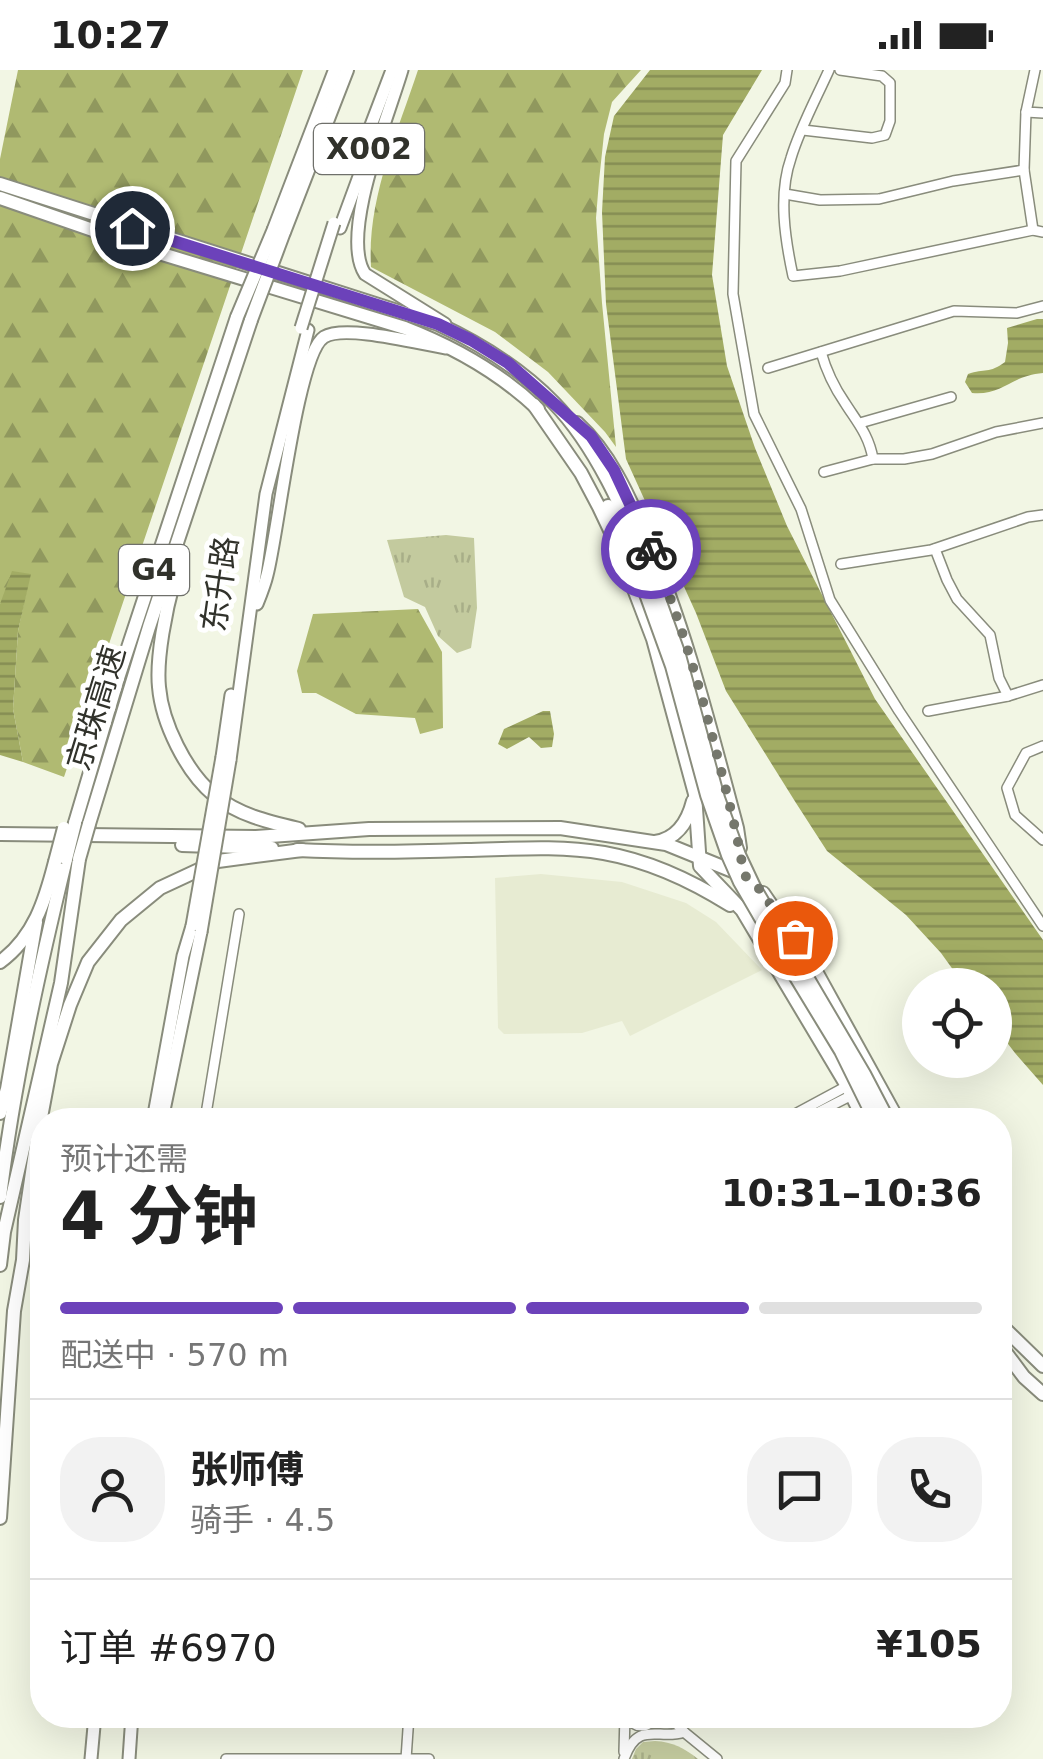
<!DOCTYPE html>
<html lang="zh">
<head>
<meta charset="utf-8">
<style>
	body { margin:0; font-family:"DejaVu Sans","Noto Sans SC",sans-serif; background:#f2f2f2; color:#222; height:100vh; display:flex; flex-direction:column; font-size:38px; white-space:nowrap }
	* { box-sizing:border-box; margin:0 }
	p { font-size:32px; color:#767676 }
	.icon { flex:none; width:55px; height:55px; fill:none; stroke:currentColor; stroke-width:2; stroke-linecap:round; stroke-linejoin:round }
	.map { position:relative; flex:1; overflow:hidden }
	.details { position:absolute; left:30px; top:1038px; width:982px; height:620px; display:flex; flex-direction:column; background:#fff; border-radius:40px; box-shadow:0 10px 40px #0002 }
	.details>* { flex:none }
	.controls { position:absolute; left:902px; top:898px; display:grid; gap:20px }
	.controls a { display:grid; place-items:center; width:110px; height:110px; border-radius:50%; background:#fff; box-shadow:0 10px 40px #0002; font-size:50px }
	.pin { position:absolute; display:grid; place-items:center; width:85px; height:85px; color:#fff; margin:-42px; border:5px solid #fff; border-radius:50%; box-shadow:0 2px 10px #0007 }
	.courier { position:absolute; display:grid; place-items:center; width:100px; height:100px; margin:-50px; border:8px solid #6c42ba; border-radius:50%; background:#fff; color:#222; box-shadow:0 2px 12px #0007 }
	.headline em { font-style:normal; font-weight:700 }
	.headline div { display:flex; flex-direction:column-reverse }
	.headline { display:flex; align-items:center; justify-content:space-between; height:170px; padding:0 30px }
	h1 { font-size:65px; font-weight:700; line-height:75px }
	.bar { display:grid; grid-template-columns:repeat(4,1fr); gap:15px 10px; align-content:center; height:120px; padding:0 30px }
	.bar i { height:12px; border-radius:8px; background:#e0e0e0 }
	.bar .selected { background:#6c42ba }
	.bar p { grid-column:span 4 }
	.line { display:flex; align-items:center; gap:25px; padding:0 30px; border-top:2px solid #e0e0e0 }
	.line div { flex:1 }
	.round { display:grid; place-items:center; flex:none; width:105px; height:105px; border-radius:40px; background:#f2f2f2 }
	.status { display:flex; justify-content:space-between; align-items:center; height:70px; padding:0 50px; background:#fff; direction:ltr }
	.status svg { height:28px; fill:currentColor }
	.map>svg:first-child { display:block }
	.built { fill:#e7ebd2 }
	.forest { fill:url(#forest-firs) }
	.park { fill:url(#park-tufts) }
	.water { fill:url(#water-rules) }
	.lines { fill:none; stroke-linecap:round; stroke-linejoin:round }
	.minor-casing { stroke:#898c7c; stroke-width:12 }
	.major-casing { stroke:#898c7c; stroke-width:15 }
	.highway-casing { stroke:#898c7c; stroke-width:16 }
	.minor { stroke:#fff; stroke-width:9 }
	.major { stroke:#fff; stroke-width:11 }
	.highway { stroke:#fff; stroke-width:12 }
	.major-bridge-casing { stroke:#898c7c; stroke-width:15; stroke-linecap:butt }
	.highway-bridge-casing { stroke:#898c7c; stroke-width:16; stroke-linecap:butt }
	.major-bridge { stroke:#fff; stroke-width:11 }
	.highway-bridge { stroke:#fff; stroke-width:12 }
	.done { stroke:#75776c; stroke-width:10; stroke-dasharray:0 18 }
	.route { stroke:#6c42ba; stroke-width:12 }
	.labels { text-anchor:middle; stroke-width:10; stroke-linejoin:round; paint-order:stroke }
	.shield { fill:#fff; stroke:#6f706b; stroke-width:2.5 }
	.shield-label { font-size:30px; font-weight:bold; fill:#31322b }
	.street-label { font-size:32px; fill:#31322b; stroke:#fff }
</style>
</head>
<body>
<div class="status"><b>10:27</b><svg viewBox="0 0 49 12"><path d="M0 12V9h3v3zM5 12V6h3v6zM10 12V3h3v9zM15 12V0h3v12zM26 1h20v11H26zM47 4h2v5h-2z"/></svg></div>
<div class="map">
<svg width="1043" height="1689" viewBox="0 0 1043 1689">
	<defs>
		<pattern id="forest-firs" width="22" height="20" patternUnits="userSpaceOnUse" patternTransform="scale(2.5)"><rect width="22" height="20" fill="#b0ba72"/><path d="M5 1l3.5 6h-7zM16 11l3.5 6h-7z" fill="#90985e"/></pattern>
		<pattern id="park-tufts" width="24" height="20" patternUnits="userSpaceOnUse" patternTransform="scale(2.5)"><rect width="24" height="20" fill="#c3ca9e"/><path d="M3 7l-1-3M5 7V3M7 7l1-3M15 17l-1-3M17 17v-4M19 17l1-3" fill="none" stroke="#a8ae88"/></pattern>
		<pattern id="water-rules" width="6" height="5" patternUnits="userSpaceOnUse" patternTransform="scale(2.5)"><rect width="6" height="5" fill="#a2ac64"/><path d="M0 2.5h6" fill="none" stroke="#858d53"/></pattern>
	</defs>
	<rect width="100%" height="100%" fill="#f2f6e4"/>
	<!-- built -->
	<path class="built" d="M541 804 622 812 686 833 716 852 762 900 630 966 622 951 582 963 504 964 498 958 495 808Z"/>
	<!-- forest -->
	<g class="forest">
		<path d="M18 0H303L64 707 23 692 13 639 18 561 30 504 0 534V89Z"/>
		<path d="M418 0H641L612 32 604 64 599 111 596 148 602 233 616 377 605 362 548 302 495 262 371 197C367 129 397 64 418 0Z"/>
		<path d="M418 539 442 582 443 658 420 664 415 648 356 644 316 623H302L297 601 313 544Z"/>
	</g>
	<!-- park -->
	<g class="park">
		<path d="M446 465 474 468 477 538 471 578 457 583 438 566 425 537 404 527 387 470Z"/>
		<path d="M655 1671C673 1672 684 1678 698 1689H632L636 1679 643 1672Z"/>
	</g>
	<!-- water -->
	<g class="water">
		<path d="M650 0H762L723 65 712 205 727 296 755 378 787 456 875 629 1043 870V1015L1015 983 995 957V915H964L941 883 906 845 827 781 796 733 726 621 696 543 626 389 606 234 602 142 605 87 614 46Z"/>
		<path d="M1037 249H1043V303C1012 305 1002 326 972 323L965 312 968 304C985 298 989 304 1005 292L1008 273 1007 258Z"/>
		<path d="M12 501 31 504 18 561 13 639 23 692 0 685V534Z"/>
		<path d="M543 641H550L554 664 552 677 541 678 529 667 507 679 498 674 504 659Z"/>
	</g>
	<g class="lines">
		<defs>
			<g id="minor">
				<path d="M787 0 785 13 736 91 733 224 754 344 801 439 830 530 899 641 1043 856"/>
				<path d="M829 0C816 29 800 58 791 88 778 125 785 169 793 206L840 201 1033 160 1043 162"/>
				<path d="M1035 0 1026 42 1043 43"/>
				<path d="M1026 42 1024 100 1033 160"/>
				<path d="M803 60 872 68 885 65 890 51V13L882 6 840 0"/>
				<path d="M785 124 820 130 879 129 953 111 1024 100"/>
				<path d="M821 282C826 300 834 317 845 333 857 352 869 365 873 389"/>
				<path d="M768 298 954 241 1017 243 1043 236"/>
				<path d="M860 353 951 327"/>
				<path d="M824 402 873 389H904L932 384 996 362 1043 353"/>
				<path d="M935 479 947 510 957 529 990 565 999 608 1008 626"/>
				<path d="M841 494 931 480 1028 447 1043 445"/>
				<path d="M928 641 1008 626 1043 615"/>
				<path d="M1043 676 1026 683 1007 718 1015 745 1043 770"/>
				<path d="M205 1050 239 844"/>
				<path d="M784 1050 849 1015"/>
				<path d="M803 1050 854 1024"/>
				<path d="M625 1645C634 1659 649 1660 656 1645"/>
				<path d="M668 1645 684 1662 717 1689"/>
				<path d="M624 1682 625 1645"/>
				<path d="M226 1689H429"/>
				<path d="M406 1689 409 1645"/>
				<path d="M624 1689C638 1649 659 1671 684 1662"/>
			</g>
			<g id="major">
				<path d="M402 0C389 45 339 165 365 204L445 254"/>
				<path d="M365 71 392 0"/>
				<path d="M340 158 375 63"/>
				<path d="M257 534C261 524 265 514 267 505 278 465 297 284 324 267 345 254 420 274 446 278"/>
				<path d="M222 687 231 625"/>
				<path d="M230 690 266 424 308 260"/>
				<path d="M153 1050 183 886 192 856"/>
				<path d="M162 1050 201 862"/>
				<path d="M91 1689 95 1645"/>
				<path d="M129 1689 132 1645"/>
			</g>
			<g id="highway">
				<path d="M0 114 438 254C481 274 521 299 554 333 596 376 624 442 647 496"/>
				<path d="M0 128 159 183 405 258C454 277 500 303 538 339"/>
				<path d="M274 159 335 0"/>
				<path d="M284 162 347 0"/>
				<path d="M534 335 581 403 599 437 618 477 653 569 695 724 700 796 742 840 847 1016 864 1050"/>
				<path d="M577 353C609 382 628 424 645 464 686 559 710 658 737 758L740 778"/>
				<path d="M608 436 637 499"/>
				<path d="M174 510C166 539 156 588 159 617 162 653 186 702 214 725 238 745 269 752 299 759"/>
				<path d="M75 753 118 608 237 247"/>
				<path d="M89 754 149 557 251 250"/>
				<path d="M0 764 256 767 369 759 560 758 666 774 740 804"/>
				<path d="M655 772C677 769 688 751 693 731"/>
				<path d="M182 775 272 778"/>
				<path d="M297 780C353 783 410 782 466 780 512 779 558 775 604 783 649 791 692 811 730 835"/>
				<path d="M763 823 813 896 898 1050"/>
				<path d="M0 892C34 867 45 831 55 792"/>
				<path d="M0 1043 7 1019 36 852"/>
				<path d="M0 1127C14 1012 39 901 66 789"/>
				<path d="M0 1195 4 1162 61 913 79 789"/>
				<path d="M1000 1254 1043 1296"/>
				<path d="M1000 1275 1024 1307 1043 1324"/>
				<path d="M0 1448 14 1241 23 1190 25 1150 37 1069 51 994 70 935 88 892 121 850 160 818 218 791 302 780"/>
			</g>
		</defs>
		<!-- minor casing -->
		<use href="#minor" class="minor-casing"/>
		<!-- major casing -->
		<use href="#major" class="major-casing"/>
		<!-- highway casing -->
		<use href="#highway" class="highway-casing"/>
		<!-- minor -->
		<use href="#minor" class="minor"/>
		<!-- major -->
		<use href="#major" class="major"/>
		<!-- highway -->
		<use href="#highway" class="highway"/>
		<defs>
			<g id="major-bridge">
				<path d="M301 258 334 153"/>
				<path d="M192 856 222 687"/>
				<path d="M201 862 230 690"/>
			</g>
			<g id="highway-bridge">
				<path d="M237 247 274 159"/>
				<path d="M251 250 284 162"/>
				<path d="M647 496 679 585 718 728 739 785 755 819 864 1004 888 1050"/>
				<path d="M637 499 672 596 707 725 728 785 740 812 769 862"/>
				<path d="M66 789 75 753"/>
				<path d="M79 789 89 754"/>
				<path d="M55 792 64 758"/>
				<path d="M779 879 841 981 875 1050"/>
			</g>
		</defs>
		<!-- major-bridge casing -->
		<use href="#major-bridge" class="major-bridge-casing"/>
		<!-- highway-bridge casing -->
		<use href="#highway-bridge" class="highway-bridge-casing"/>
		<!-- major-bridge -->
		<use href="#major-bridge" class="major-bridge"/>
		<!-- highway-bridge -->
		<use href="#highway-bridge" class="highway-bridge"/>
	</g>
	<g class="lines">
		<!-- done -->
		<path class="done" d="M651 479C678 543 698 610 715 677 726 720 737 761 744 805L757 816 795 868"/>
		<!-- route -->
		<path class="route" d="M132 158 438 254 471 270 508 293 591 366 614 400 651 479"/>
	</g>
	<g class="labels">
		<!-- shield labels -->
		<g class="shield">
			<rect x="314" y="54" width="110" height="50" rx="8"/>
			<rect x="119" y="475" width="70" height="50" rx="8"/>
		</g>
		<g class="shield-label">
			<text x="369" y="89">X002</text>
			<text x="154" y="510">G4</text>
		</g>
		<!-- street labels -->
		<g class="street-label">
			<text transform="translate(220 514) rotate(-82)" y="11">东升路</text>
			<text transform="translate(96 638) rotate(-73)" y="11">京珠高速</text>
		</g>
	</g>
</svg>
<div class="controls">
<a><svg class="icon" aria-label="locate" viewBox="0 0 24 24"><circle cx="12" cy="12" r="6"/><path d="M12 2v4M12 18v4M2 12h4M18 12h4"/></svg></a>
</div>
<div class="pin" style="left:795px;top:868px;background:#ea580c"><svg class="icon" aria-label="bag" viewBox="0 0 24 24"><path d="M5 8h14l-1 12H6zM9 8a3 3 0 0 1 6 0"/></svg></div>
<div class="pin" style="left:132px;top:158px;background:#1f2937"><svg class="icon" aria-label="home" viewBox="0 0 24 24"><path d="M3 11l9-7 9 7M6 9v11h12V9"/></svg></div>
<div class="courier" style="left:651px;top:479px"><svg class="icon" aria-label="bike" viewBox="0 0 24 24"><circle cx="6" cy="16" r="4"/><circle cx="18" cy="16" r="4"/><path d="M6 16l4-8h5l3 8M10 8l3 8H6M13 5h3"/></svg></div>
<section class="details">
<div class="headline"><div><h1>4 分钟</h1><p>预计还需</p></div><em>10:31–10:36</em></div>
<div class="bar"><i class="selected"></i><i class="selected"></i><i class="selected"></i><i></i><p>配送中 · 570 m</p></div>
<div class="line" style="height:180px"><a class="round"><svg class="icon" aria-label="person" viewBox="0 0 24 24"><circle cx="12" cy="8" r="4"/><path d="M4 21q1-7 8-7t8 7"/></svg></a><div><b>张师傅</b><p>骑手 · 4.5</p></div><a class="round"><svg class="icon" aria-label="chat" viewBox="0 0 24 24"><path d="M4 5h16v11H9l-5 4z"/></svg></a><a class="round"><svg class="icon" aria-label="phone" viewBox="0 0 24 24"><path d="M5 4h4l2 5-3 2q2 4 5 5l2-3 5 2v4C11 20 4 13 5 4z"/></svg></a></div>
<div class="line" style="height:130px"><div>订单 #6970</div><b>¥105</b></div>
</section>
</div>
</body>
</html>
